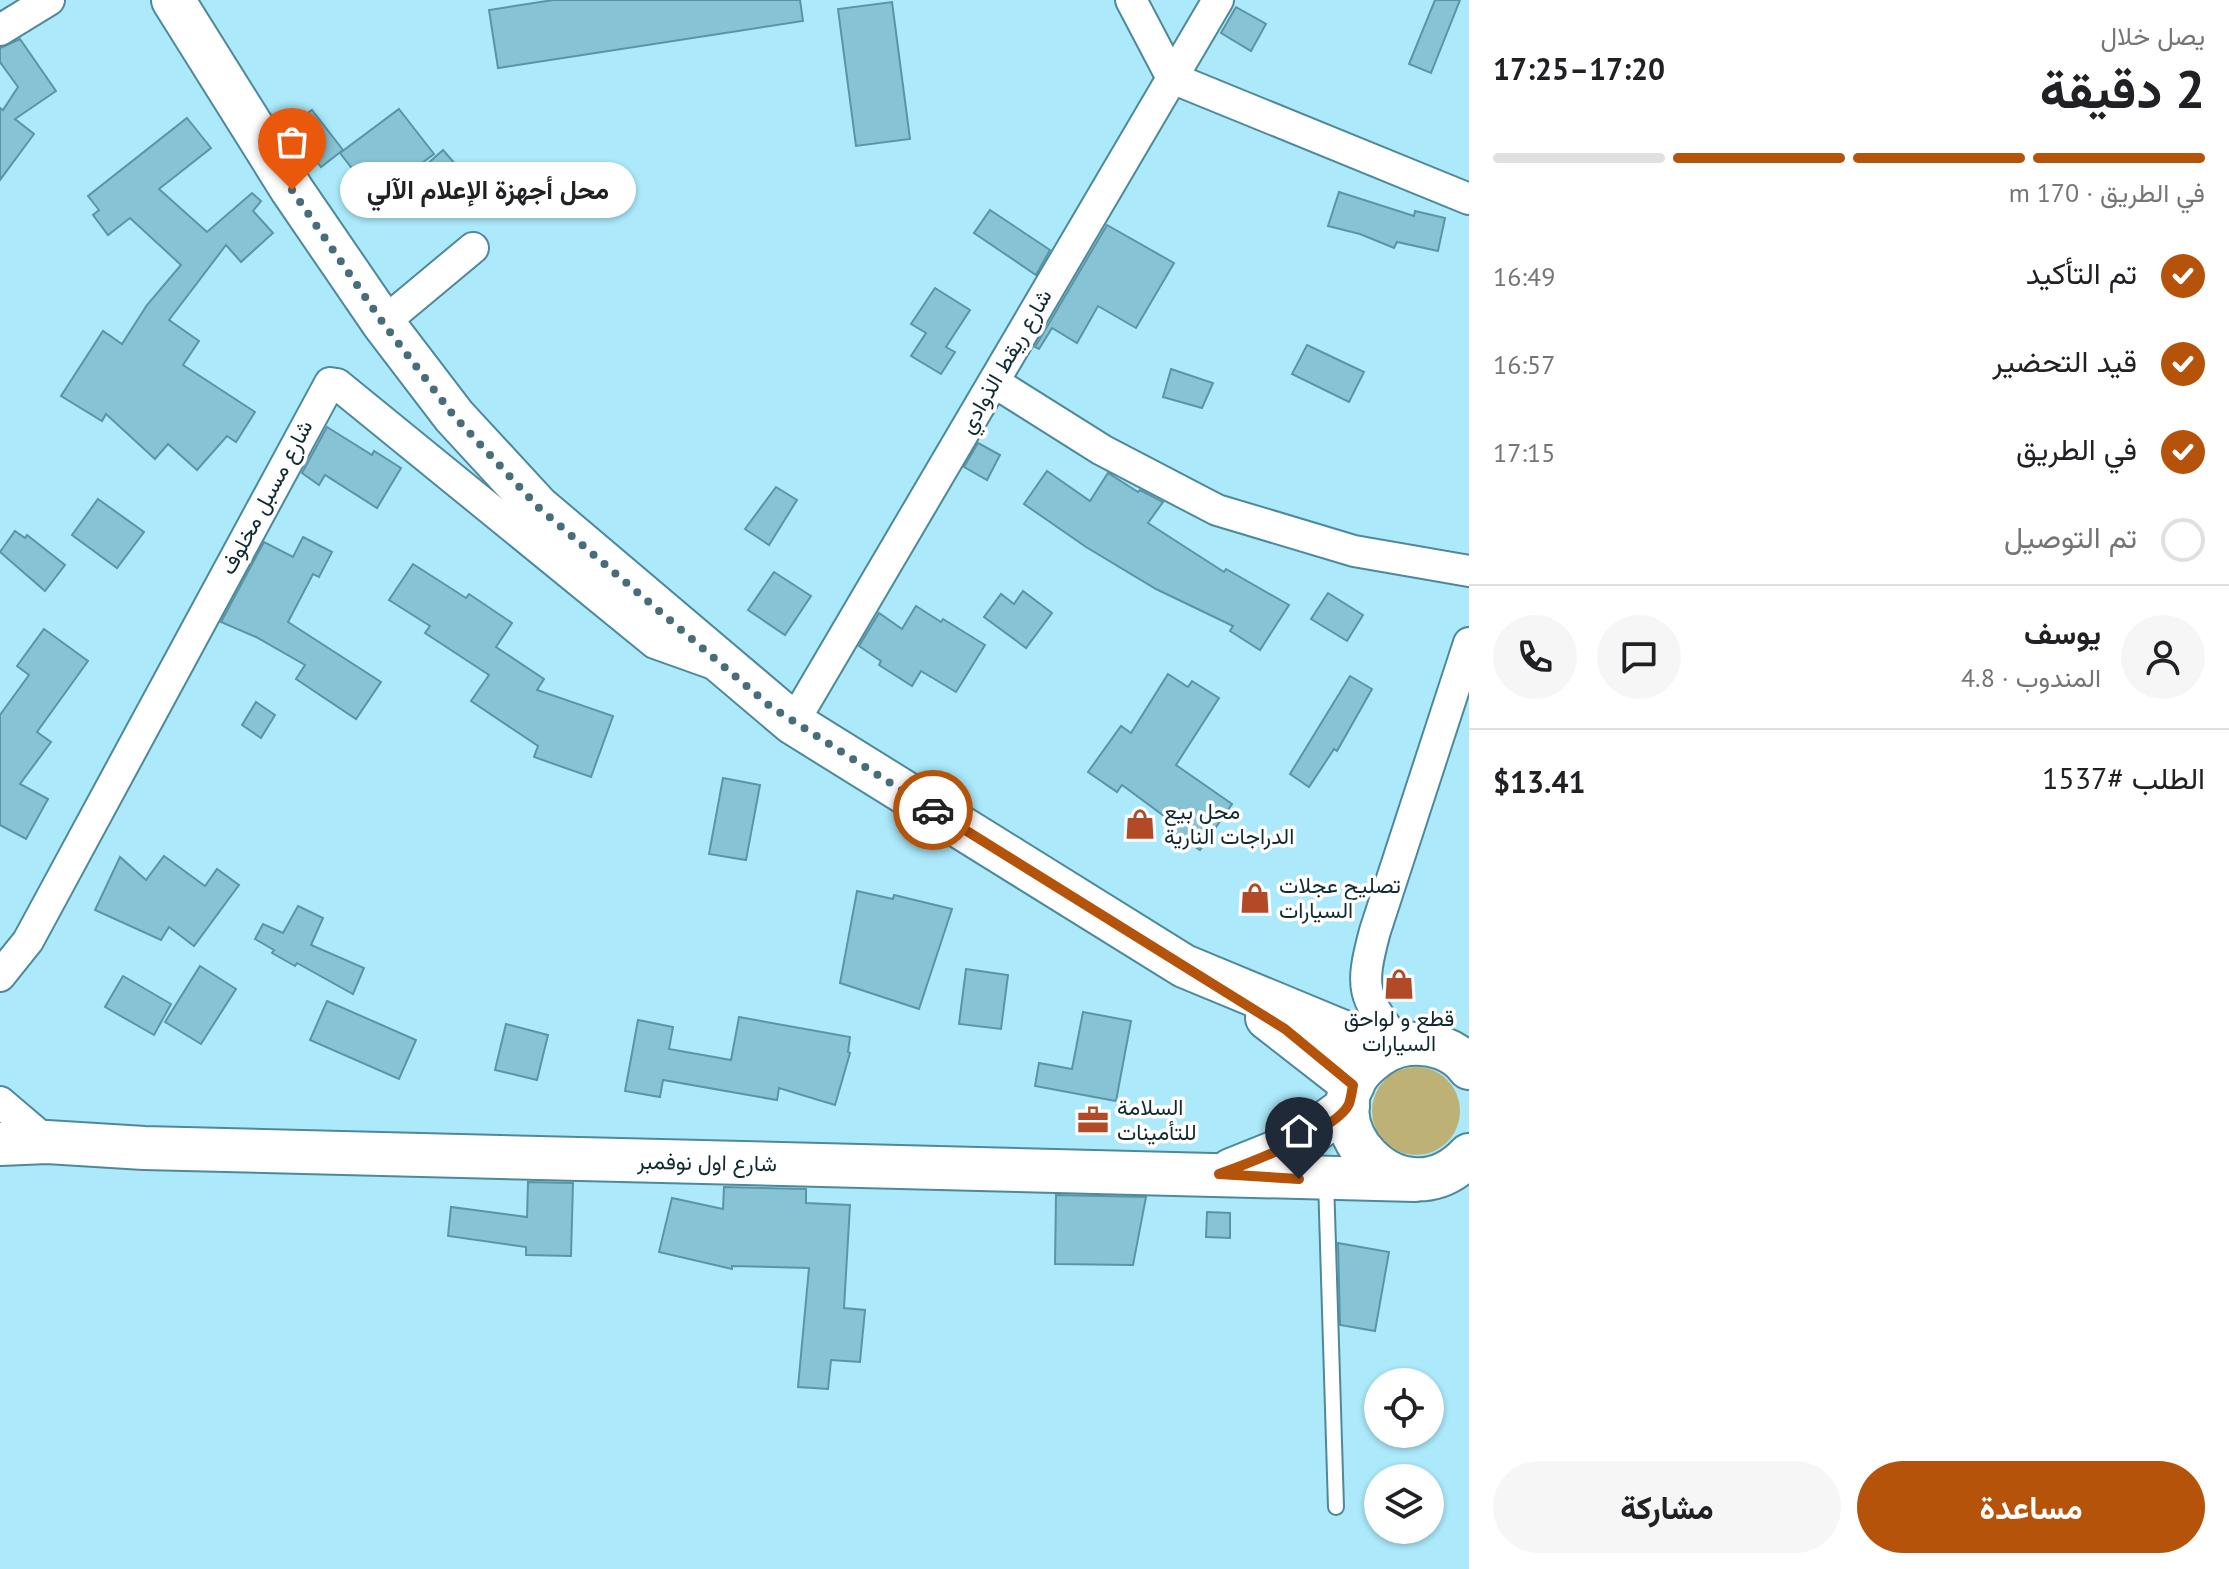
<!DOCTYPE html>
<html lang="ar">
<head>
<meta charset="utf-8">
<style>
	body { margin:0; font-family:"PT Sans",Vazirmatn,sans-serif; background:#f6f6f6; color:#202124; direction:rtl; height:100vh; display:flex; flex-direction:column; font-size:30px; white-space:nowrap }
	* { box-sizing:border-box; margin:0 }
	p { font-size:26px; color:#757577 }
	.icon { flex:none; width:44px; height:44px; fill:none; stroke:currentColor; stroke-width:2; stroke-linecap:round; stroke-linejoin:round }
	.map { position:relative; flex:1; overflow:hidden; direction:ltr }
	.details { display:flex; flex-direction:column; background:#fff; width:760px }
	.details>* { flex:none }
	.fabs { position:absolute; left:1364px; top:1368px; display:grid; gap:16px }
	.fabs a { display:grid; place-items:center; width:80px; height:80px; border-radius:50%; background:#fff; box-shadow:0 2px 6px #0004; font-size:40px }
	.pin { position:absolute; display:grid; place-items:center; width:68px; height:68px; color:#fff; margin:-82px -34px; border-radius:50% 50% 50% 0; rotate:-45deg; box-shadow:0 0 8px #0007 }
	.pin .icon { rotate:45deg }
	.courier { position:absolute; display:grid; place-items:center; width:80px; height:80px; margin:-40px; border:6px solid #b45309; border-radius:50%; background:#fff; color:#222; box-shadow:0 2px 10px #0007 }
	.bubble { position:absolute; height:56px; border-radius:28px; background:#fff; box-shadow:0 2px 6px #0004; font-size:26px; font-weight:700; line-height:56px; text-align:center; direction:rtl }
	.head em { font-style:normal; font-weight:700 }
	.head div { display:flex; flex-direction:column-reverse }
	.head { display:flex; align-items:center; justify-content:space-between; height:136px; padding:0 24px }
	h1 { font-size:52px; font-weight:700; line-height:60px }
	.bar { display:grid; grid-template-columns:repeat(4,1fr); gap:12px 8px; align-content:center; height:96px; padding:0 24px }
	.bar i { height:10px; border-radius:6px; background:#e0e0e0 }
	.bar .active { background:#b45309 }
	.bar p { grid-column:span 4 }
	.line { display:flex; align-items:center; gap:20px; padding:0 24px; border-top:2px solid #e0e0e0 }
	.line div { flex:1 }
	.round { display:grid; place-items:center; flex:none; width:84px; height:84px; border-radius:42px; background:#f6f6f6 }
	ol { padding:0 24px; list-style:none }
	li { display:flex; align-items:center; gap:24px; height:88px }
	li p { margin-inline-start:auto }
	li .icon { padding:8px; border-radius:50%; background:#b45309; color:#fff; stroke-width:4 }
	li:last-child { color:#757577 }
	li i { width:44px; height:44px; border:4px solid #e0e0e0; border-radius:50% }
	.cta { display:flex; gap:16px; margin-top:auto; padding:16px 24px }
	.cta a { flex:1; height:92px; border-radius:48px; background:#b45309; color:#fff; font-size:32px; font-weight:700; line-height:92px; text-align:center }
	.cta a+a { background:#f6f6f6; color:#202124 }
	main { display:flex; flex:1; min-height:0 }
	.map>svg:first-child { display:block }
	.green { fill:#bdb176 }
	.building { fill:#86c3d4; stroke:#5a95a6; stroke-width:2 }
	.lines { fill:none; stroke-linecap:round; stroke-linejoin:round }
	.lane-casing { stroke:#4d899a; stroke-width:18 }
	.street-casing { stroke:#4d899a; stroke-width:34 }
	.secondary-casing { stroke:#4d899a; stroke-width:46 }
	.lane { stroke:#fff; stroke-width:14 }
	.street { stroke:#fff; stroke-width:30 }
	.secondary { stroke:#fff; stroke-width:42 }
	.done { stroke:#476d78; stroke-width:8; stroke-dasharray:0 14.4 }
	.route { stroke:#b45309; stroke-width:10 }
	.labels { text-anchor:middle; stroke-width:7; stroke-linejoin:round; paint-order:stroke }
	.street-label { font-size:22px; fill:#112a31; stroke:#fff }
	.poi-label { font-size:22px; fill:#112a31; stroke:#fff; text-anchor:start }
</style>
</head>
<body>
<main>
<section class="details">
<div class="head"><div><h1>2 دقيقة</h1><p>يصل خلال</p></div><em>17:20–17:25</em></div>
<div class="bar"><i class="active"></i><i class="active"></i><i class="active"></i><i></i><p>في الطريق · 170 m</p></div>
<ol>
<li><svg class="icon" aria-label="check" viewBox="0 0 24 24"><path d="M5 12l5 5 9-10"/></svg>تم التأكيد<p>16:49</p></li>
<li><svg class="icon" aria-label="check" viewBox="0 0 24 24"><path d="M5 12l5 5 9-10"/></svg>قيد التحضير<p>16:57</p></li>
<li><svg class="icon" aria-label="check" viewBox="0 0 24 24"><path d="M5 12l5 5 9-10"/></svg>في الطريق<p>17:15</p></li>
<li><i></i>تم التوصيل</li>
</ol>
<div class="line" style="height:144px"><a class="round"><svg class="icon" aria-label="person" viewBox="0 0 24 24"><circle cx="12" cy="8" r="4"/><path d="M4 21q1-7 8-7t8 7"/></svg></a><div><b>يوسف</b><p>المندوب · 4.8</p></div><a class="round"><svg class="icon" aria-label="chat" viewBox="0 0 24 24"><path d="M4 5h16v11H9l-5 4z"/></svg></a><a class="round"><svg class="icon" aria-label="phone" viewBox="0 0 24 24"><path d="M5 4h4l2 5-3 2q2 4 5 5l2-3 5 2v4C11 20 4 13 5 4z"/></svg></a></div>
<div class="line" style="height:104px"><div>الطلب #1537</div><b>$13.41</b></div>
<div class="cta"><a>مساعدة</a><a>مشاركة</a></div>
</section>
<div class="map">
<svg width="1469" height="1569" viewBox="0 0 1469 1569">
	<rect width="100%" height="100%" fill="#abe9fb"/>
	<!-- green -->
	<circle class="green" cx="1416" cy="1111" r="44"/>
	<!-- building -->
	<g class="building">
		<path d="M553 0H800L803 21 498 68 489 10Z"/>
		<path d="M1435 0H1460L1431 73 1409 64Z"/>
		<path d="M892 2 910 139 856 146 838 9Z"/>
		<path d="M1236 7 1266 24 1251 51 1221 33Z"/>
		<path d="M20 39 56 91 15 119 34 134 0 180V108L3 110 18 87 0 62V48Z"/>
		<path d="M399 109 434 154 375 198 340 153Z"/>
		<path d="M312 110 343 150 321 167 290 126Z"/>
		<path d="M187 118 211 148 159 189 207 232 252 193 261 201 253 211 273 233 241 262 226 245 169 320 199 341 183 365 255 412 236 442 227 436 197 470 168 444 155 459 106 414 102 421 61 396 103 331 122 344 147 305 181 265 130 218 108 235 93 215 99 210 88 196Z"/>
		<path d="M443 150 469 180 451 196 425 166Z"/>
		<path d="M1339 192 1414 216 1415 211 1445 218 1438 251 1397 242 1394 248 1360 234 1328 226Z"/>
		<path d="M990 210 1050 250 1036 275 974 233Z"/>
		<path d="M1107 225 1174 263 1136 328 1098 306 1077 343 1052 328 1039 349 1035 347Z"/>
		<path d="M935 288 970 310 946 347 955 352 941 374 911 356 926 333 911 324Z"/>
		<path d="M1307 345 1364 372 1349 402 1292 374Z"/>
		<path d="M1171 369 1213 383 1202 408 1163 397Z"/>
		<path d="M327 427 372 455 374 451 401 468 377 508 325 475 319 485 302 473Z"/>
		<path d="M978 443 1000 455 987 480 964 467Z"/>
		<path d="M1047 471 1090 501 1108 473 1138 492 1140 490 1163 502 1148 523 1224 572 1226 569 1289 605 1260 650 1230 631 1233 626 1156 589 1086 547 1024 504Z"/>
		<path d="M776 487 797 500 769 545 745 529Z"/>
		<path d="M98 499 144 532 117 568 72 535Z"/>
		<path d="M15 531 25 538 27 535 65 565 45 591 0 552Z"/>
		<path d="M303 537 332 552 319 577 313 574 288 622 381 682 356 719 296 679 305 665 256 637 221 622 264 542 293 557Z"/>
		<path d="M413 564 466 598 469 594 512 623 496 647 544 679 537 690 613 716 591 777 534 757 538 746 471 701 489 675 425 633 430 626 389 600Z"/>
		<path d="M774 572 811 596 785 635 748 610Z"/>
		<path d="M1023 591 1052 613 1026 648 984 617 1001 594 1014 604Z"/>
		<path d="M1328 593 1363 615 1347 641 1311 619Z"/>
		<path d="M916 606 941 622 943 619 985 645 956 692 921 671 912 686 879 665 881 661 859 646 879 613 902 629Z"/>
		<path d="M44 629 88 661 37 732 51 742 20 784 48 799 26 839 0 825V715L29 675 17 666Z"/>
		<path d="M1168 674 1188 687 1192 681 1219 698 1176 765 1232 804 1200 850 1168 828 1172 822 1122 785 1117 792 1088 772 1121 726 1131 733Z"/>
		<path d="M1350 676 1372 689 1337 751 1334 749 1309 787 1290 774Z"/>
		<path d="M256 702 275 715 261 738 242 725Z"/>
		<path d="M723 778 760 785 746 860 709 854Z"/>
		<path d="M164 856 205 886 217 869 239 885 194 946 169 927 161 940 95 910 120 857 146 880Z"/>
		<path d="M857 891 893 899 894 895 952 909 919 1009 840 983Z"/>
		<path d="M298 906 323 918 311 945 364 968 353 994 297 963 295 966 272 953 274 950 255 939 263 924 283 933Z"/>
		<path d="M200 966 236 989 201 1044 165 1022Z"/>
		<path d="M966 969 1008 975 1001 1029 959 1024Z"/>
		<path d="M123 976 171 1004 154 1035 105 1007Z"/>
		<path d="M327 1001 416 1040 399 1079 310 1040Z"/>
		<path d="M1083 1012 1131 1021 1116 1101 1035 1086 1039 1063 1072 1069Z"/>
		<path d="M739 1017 850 1037 848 1052 850 1053 835 1105 779 1088 777 1100 663 1080 660 1097 625 1091 638 1020 673 1027 669 1049 731 1060Z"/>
		<path d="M506 1024 548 1035 537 1080 495 1070Z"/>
		<path d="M528 1182 573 1183 571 1256 526 1255V1247L448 1236 451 1207 527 1217Z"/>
		<path d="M724 1187 806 1189V1203L850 1205 844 1308 865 1310 860 1362 831 1360 828 1389 798 1387 809 1268 732 1266V1269L659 1252 672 1198 723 1209Z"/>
		<path d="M1056 1195 1146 1197 1133 1265 1055 1264Z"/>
		<path d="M1207 1212 1230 1213V1238L1206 1237Z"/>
		<path d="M1338 1243 1389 1252 1375 1331 1340 1325Z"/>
	</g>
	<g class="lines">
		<defs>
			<path id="lane" d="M1326 1180 1336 1507"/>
			<g id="street">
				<path d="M1131 0 1172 78 1469 199"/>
				<path d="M0 30 49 0"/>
				<path d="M383 323 473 248"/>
				<path d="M994 382 1102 450 1217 510 1354 551 1469 571"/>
				<path d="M793 723 1218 0"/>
				<path d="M0 976 28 941 330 383 337 384 655 643 714 664"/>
				<path d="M1399 1045C1363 995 1359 991 1375 931L1469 643"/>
				<path d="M0 1102 47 1142"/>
			</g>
			<g id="secondary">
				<path d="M173 0 292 190 383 323 454 416 538 507 793 723 1184 966 1387 1050"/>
				<path d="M1267 1018 1353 1085"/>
				<path d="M1469 1068C1455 1049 1431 1042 1409 1044 1394 1045 1382 1052 1370 1062 1302 1119 1401 1228 1469 1155"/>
				<path d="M0 1144 47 1142 144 1148 1415 1180"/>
				<path d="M1231 1170 1296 1144 1348 1106"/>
			</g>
		</defs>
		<!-- lane casing -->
		<use href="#lane" class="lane-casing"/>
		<!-- street casing -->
		<use href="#street" class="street-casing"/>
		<!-- secondary casing -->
		<use href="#secondary" class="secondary-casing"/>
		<!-- lane -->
		<use href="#lane" class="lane"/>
		<!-- street -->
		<use href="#street" class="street"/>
		<!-- secondary -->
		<use href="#secondary" class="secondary"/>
	</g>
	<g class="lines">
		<!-- done -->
		<path class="done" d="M292 190 383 323 454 416 538 507 771 707 933 810"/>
		<!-- route -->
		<path class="route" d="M933 810 1285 1029 1353 1085C1352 1091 1351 1098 1349 1104 1337 1130 1247 1164 1219 1174L1299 1179"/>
	</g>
	<!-- icons -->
	<defs>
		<symbol id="shop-bare" viewBox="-9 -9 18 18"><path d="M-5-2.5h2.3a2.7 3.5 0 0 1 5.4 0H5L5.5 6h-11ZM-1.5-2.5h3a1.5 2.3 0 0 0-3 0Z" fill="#b24a28" stroke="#fff" stroke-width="2.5" paint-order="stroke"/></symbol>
		<symbol id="office-bare" viewBox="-9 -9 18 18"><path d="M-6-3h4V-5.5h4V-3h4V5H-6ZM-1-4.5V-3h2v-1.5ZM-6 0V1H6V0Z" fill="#b24a28" stroke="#fff" stroke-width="2.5" paint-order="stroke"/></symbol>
	</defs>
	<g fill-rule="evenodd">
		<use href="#shop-bare" x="1118" y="802" width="44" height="44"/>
		<use href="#shop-bare" x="1233" y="876" width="44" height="44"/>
		<use href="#shop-bare" x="1377" y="962" width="44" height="44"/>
		<use href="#office-bare" x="1071" y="1098" width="44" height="44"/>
	</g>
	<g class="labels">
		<!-- street labels -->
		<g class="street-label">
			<text transform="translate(1005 361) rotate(-60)" y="8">شارع ريقط الذوادي</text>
			<text transform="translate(266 497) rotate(-62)" y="8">شارع مسبل مخلوف</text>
			<text transform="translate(707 1162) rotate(1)" y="8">شارع اول نوفمبر</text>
		</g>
		<!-- poi labels -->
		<g class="poi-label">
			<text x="1164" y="819">محل بيع<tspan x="1164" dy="25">الدراجات النارية</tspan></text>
			<text x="1279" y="893">تصليح عجلات<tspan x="1279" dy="25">السيارات</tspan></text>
			<text x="1399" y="1026" text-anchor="middle">قطع و لواحق<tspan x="1399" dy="25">السيارات</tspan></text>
			<text x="1117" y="1115">السلامة<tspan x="1117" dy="25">للتأمينات</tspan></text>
		</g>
	</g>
</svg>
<div class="fabs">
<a><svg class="icon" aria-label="locate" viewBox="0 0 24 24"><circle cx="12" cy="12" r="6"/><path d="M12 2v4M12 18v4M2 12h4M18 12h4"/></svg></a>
<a><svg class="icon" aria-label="layers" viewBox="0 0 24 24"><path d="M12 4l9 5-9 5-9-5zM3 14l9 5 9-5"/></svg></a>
</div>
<div class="pin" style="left:292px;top:190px;background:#ea580c"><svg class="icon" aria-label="bag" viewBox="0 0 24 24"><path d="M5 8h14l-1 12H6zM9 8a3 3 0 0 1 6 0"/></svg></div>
<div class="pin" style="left:1299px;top:1179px;background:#1f2937"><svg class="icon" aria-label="home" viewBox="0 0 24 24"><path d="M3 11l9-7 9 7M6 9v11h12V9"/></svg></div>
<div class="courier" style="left:933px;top:810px"><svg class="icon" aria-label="car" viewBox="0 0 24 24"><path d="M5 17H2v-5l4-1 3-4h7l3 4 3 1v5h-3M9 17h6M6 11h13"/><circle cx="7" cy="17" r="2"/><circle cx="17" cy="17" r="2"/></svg></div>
<div class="bubble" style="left:340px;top:162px;width:296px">محل أجهزة الإعلام الآلي</div>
</div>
</main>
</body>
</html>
